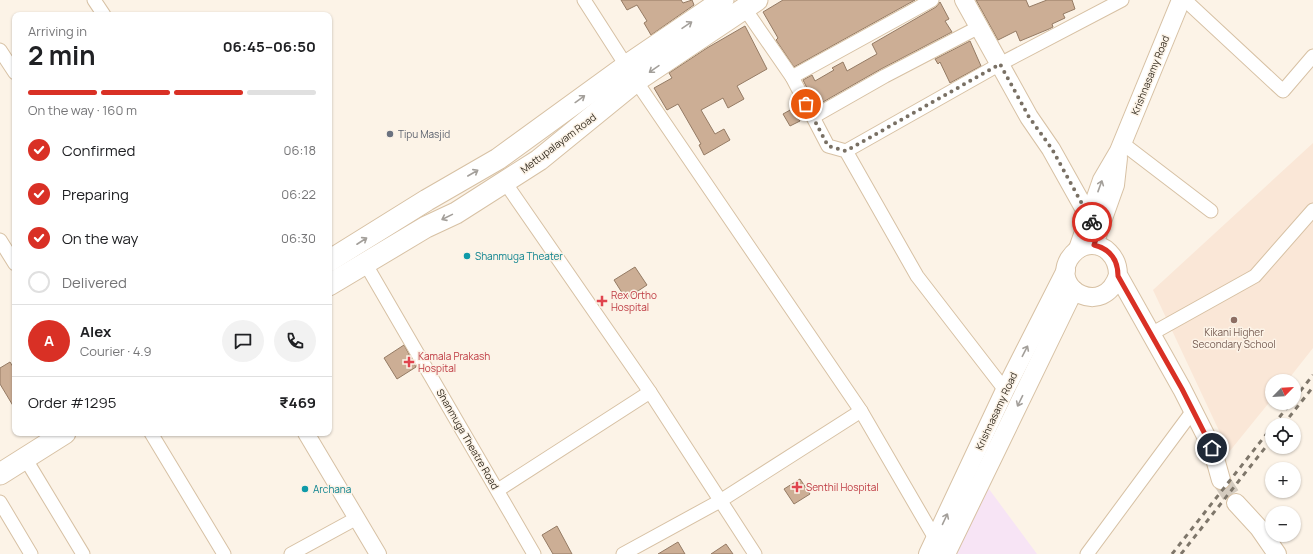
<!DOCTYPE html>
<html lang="en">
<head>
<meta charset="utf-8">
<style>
	body { margin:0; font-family:Manrope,sans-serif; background:#f2f2f2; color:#202124; height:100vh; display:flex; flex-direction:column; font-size:15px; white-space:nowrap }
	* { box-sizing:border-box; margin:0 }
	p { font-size:13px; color:#757577 }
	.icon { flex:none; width:22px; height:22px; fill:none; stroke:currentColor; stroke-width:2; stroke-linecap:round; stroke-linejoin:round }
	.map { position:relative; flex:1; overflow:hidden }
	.sheet { position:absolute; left:12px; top:12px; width:320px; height:424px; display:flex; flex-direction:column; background:#fff; border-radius:8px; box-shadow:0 1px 3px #0004 }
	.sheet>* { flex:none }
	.needle { width:26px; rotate:66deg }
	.buttons { position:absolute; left:1265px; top:374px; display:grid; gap:8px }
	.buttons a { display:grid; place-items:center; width:36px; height:36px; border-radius:50%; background:#fff; box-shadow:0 1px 3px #0004; font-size:20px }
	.pin { position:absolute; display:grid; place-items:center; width:34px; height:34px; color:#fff; margin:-17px; border:2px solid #fff; border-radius:50%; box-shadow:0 1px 4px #0007 }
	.courier { position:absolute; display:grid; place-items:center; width:40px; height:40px; margin:-20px; border:3px solid #d93025; border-radius:50%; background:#fff; color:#222; box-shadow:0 1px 5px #0007 }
	.summary em { font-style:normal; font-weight:700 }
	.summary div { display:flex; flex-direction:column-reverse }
	.summary { display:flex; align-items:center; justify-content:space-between; height:68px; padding:0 16px }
	h1 { font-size:26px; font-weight:700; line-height:30px }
	.bar { display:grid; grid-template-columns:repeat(4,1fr); gap:6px 4px; align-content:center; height:48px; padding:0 16px }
	.bar i { height:5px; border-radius:3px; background:#e0e0e0 }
	.bar .active { background:#d93025 }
	.bar p { grid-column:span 4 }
	.line { display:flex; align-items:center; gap:10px; padding:0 16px; border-top:1px solid #e0e0e0 }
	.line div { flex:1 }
	.round { display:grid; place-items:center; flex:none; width:42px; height:42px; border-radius:21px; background:#f2f2f2 }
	ol { padding:0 16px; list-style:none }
	li { display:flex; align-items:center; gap:12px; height:44px }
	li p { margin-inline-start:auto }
	li .icon { padding:4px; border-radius:50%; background:#d93025; color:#fff; stroke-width:4 }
	li:last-child { color:#757577 }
	li i { width:22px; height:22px; border:2px solid #e0e0e0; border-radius:50% }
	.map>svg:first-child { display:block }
	.commercial { fill:#f7e4f5 }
	.education { fill:#fae7d7 }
	.building { fill:#ccae95; stroke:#957b64 }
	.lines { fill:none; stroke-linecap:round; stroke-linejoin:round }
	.secondary-tunnel { stroke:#d4cbbf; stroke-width:18; stroke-dasharray:18 9; stroke-linecap:butt }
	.minor-casing { stroke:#d7c1a4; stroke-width:15 }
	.tertiary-casing { stroke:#d7c1a4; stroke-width:18 }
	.secondary-casing { stroke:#d7c1a4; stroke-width:20 }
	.trunk-casing { stroke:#d7c1a4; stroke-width:23 }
	.minor { stroke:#fff; stroke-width:13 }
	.tertiary { stroke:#fff; stroke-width:16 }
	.secondary { stroke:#fff; stroke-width:18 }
	.trunk { stroke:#fff; stroke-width:21 }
	.rail { stroke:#7e766a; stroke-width:3; stroke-dasharray:5 5; stroke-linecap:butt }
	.oneway { stroke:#a39f9a }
	.done { stroke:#797064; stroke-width:4; stroke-dasharray:0 7.2 }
	.route { stroke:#d93025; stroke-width:5 }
	.worship-dot { fill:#6b7280; stroke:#fcf3e7; stroke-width:1.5 }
	.culture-dot { fill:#0f9aa8; stroke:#fcf3e7; stroke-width:1.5 }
	.health-dot { fill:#e0444e; stroke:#fcf3e7; stroke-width:1.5 }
	.education-dot { fill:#8d6e63; stroke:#fcf3e7; stroke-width:1.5 }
	.labels { text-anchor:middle; stroke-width:3; stroke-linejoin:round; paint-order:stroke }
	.street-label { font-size:10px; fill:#322a1e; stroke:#fcf3e7 }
	.worship-label { font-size:10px; fill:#5b616d; stroke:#fcf3e7; text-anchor:start }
	.culture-label { font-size:10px; fill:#0d838f; stroke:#fcf3e7; text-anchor:start }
	.health-label { font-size:10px; fill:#be3a42; stroke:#fcf3e7; text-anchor:start }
	.education-label { font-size:10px; fill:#785e54; stroke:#fcf3e7 }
</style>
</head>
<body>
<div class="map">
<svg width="1313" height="554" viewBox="0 0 1313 554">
	<rect width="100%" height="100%" fill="#fcf3e7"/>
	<!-- commercial -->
	<path class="commercial" d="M986 485 1037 554H950Z"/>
	<!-- education -->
	<path class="education" d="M1313 143V348L1287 381H1272V399L1229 452 1153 290Z"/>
	<!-- building -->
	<g class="building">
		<path d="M621 0H681L683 3 692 0 694 5 651 35 644 23 647 21 637 5 627 10Z"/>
		<path d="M783 0H915L794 67 776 40 778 38 763 12Z"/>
		<path d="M976 0H1026L1029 7 1047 0H1072L1075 9 1063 14 1065 18 1052 24 1053 27 1049 29 1020 41 1016 31 998 40Z"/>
		<path d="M940 2 949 19 945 21 952 32 881 69 816 106 803 80 812 75 815 81 834 70 832 68 843 62 847 71 877 54 872 44 936 7Z"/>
		<path d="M745 26 767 69 737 86 744 99 728 108 723 98 701 110 715 134 724 129 730 140 704 155 699 145 701 144 678 104 667 110 654 88 672 78 669 73 707 48Z"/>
		<path d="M970 41 981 66 950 83 940 62 938 64 935 59Z"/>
		<path d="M792 109 800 121 790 126 783 114Z"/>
		<path d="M635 267 647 285 626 299 614 280Z"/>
		<path d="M404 345 416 367 397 379 384 358Z"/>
		<path d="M10 362 15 370V409L0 384V368Z"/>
		<path d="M800 479 810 494 794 504 784 489Z"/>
		<path d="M557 526 572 554H553L542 535Z"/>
		<path d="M678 542 685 554H658Z"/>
		<path d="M726 544 733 554H711Z"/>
	</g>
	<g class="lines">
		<!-- secondary-tunnel -->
		<path class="secondary-tunnel" d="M1221 480 1236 503"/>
		<defs>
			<g id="minor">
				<path d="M94 0 104 15"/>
				<path d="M584 0 636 81 861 411 936 540"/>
				<path d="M1185 0 1283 91 1313 56"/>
				<path d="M745 9 792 77 828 146 846 151 917 276 1005 390"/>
				<path d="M0 50 15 73"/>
				<path d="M792 77 932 0"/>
				<path d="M813 117 885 76 979 27"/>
				<path d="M1122 143 1211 211"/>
				<path d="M846 151 1000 64 1122 0"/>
				<path d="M504 181 650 392 755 554"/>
				<path d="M0 240 15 264"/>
				<path d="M365 263 534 554"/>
				<path d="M1151 334 1255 276 1313 210"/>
				<path d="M151 433 224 554"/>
				<path d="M25 458 83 554"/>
				<path d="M498 490 650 392"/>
				<path d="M0 502 31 554"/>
				<path d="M291 554 357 518"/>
				<path d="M623 554 720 501 861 411"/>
				<path d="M1087 554 1189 416"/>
			</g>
			<path id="tertiary" d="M306 433 378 554"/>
			<g id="secondary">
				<path d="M964 0 1029 117 1051 149 1098 233"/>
				<path d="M1095 241 1115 185 1118 158"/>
				<path d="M1078 249 1102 180 1119 151 1181 0"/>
				<path d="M1118 275C1104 318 1051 290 1069 259 1073 253 1078 248 1085 246 1105 241 1118 258 1118 275L1182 389 1212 448 1221 480"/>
				<path d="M1236 503 1259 528 1277 554"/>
				<path d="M928 554 1005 390 1066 270"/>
				<path d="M946 554 1074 290"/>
			</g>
			<g id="trunk">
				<path d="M329 261 427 200 498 159 626 66 723 0"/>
				<path d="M329 285 426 227 456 213 539 160 636 81 757 0"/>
				<path d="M0 474 65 433"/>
			</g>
		</defs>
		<!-- minor casing -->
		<use href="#minor" class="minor-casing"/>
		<!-- tertiary casing -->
		<use href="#tertiary" class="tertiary-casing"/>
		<!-- secondary casing -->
		<use href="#secondary" class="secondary-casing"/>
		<!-- trunk casing -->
		<use href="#trunk" class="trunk-casing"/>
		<!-- minor -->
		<use href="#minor" class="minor"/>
		<!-- tertiary -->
		<use href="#tertiary" class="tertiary"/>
		<!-- secondary -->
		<use href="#secondary" class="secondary"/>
		<!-- trunk -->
		<use href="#trunk" class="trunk"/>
		<!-- rail -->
		<g class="rail">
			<path d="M1294 399 1313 375"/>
			<path d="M1273 425 1291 403"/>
			<path d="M1283 425 1313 387"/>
			<path d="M1172 554 1272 427"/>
			<path d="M1181 554 1272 439"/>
		</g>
	</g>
	<!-- one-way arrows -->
	<defs><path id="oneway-shaft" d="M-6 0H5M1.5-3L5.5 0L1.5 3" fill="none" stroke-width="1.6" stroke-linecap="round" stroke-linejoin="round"/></defs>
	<g class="oneway">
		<use href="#oneway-shaft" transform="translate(687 25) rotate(-34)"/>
		<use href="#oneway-shaft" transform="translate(654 69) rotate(145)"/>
		<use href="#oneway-shaft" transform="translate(580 99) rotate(-36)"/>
		<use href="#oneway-shaft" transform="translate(473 173) rotate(-30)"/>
		<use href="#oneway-shaft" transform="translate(1100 186) rotate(-70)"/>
		<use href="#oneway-shaft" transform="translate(447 217) rotate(154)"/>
		<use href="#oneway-shaft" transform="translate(362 241) rotate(-33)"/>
		<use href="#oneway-shaft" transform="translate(1025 351) rotate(-63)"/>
		<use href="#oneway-shaft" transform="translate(1020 401) rotate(116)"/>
		<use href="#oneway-shaft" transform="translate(945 519) rotate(-65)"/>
	</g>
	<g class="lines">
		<!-- done -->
		<path class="done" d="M806 104 828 146 846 151 1000 64 1029 117 1052 149 1092 222"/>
		<!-- route -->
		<path class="route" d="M1092 222 1098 233 1094 245C1110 249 1118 259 1118 276L1182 389 1212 448"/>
	</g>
	<!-- markers -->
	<circle class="worship-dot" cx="390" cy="134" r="4"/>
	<g class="culture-dot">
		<circle cx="467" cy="256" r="4"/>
		<circle cx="305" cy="489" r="4"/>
	</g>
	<g class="health-dot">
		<path d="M600 295h4v4h4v4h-4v4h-4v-4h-4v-4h4z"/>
		<path d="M407 356h4v4h4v4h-4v4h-4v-4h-4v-4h4z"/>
		<path d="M795 481h4v4h4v4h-4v4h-4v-4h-4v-4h4z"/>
	</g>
	<circle class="education-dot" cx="1234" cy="320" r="4"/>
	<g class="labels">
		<!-- street labels -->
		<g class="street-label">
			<text transform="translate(1150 75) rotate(-68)" y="4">Krishnasamy Road</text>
			<text transform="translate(558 143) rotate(-37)" y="4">Mettupalayam Road</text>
			<text transform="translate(996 411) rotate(-65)" y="4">Krishnasamy Road</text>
			<text transform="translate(468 439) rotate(60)" y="4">Shanmuga Theatre Road</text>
		</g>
		<!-- worship labels -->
		<g class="worship-label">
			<text x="398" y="138">Tipu Masjid</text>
		</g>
		<!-- culture labels -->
		<g class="culture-label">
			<text x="475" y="260">Shanmuga Theater</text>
			<text x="313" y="493">Archana</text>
		</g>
		<!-- health labels -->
		<g class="health-label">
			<text x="611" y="299">Rex Ortho<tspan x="611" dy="12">Hospital</tspan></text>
			<text x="418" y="360">Kamala Prakash<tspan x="418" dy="12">Hospital</tspan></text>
			<text x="806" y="491">Senthil Hospital</text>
		</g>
		<!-- education labels -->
		<g class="education-label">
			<text x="1234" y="336">Kikani Higher<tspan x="1234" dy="12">Secondary School</tspan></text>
		</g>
	</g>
</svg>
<div class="buttons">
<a><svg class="needle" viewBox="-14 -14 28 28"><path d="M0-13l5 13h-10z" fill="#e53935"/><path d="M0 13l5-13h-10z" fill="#757577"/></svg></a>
<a><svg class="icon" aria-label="locate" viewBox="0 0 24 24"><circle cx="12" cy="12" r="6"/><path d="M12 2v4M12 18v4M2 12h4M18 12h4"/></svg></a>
<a>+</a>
<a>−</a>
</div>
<div class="pin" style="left:806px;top:104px;background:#ea580c"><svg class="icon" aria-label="bag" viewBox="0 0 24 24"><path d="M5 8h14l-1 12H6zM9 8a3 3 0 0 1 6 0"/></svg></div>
<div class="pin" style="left:1212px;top:448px;background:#1f2937"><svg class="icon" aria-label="home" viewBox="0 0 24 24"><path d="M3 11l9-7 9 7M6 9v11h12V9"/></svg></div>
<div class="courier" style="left:1092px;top:222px"><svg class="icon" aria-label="bike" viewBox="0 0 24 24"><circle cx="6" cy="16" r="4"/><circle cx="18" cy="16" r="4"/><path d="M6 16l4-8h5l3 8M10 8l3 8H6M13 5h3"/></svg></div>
<section class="sheet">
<div class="summary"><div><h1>2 min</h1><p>Arriving in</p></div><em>06:45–06:50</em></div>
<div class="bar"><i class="active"></i><i class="active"></i><i class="active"></i><i></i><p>On the way · 160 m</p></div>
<ol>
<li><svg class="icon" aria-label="check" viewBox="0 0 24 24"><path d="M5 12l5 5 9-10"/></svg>Confirmed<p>06:18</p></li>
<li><svg class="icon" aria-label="check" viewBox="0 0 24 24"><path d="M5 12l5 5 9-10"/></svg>Preparing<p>06:22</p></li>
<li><svg class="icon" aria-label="check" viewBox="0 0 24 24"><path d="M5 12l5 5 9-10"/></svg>On the way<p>06:30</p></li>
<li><i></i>Delivered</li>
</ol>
<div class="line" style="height:72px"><b class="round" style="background:#d93025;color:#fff">A</b><div><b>Alex</b><p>Courier · 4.9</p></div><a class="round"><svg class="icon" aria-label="chat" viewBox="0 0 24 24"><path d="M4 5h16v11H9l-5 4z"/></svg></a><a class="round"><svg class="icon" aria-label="phone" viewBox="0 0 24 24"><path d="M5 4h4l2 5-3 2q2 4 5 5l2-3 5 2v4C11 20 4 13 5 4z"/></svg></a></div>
<div class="line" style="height:52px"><div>Order #1295</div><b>₹469</b></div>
</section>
</div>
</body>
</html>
